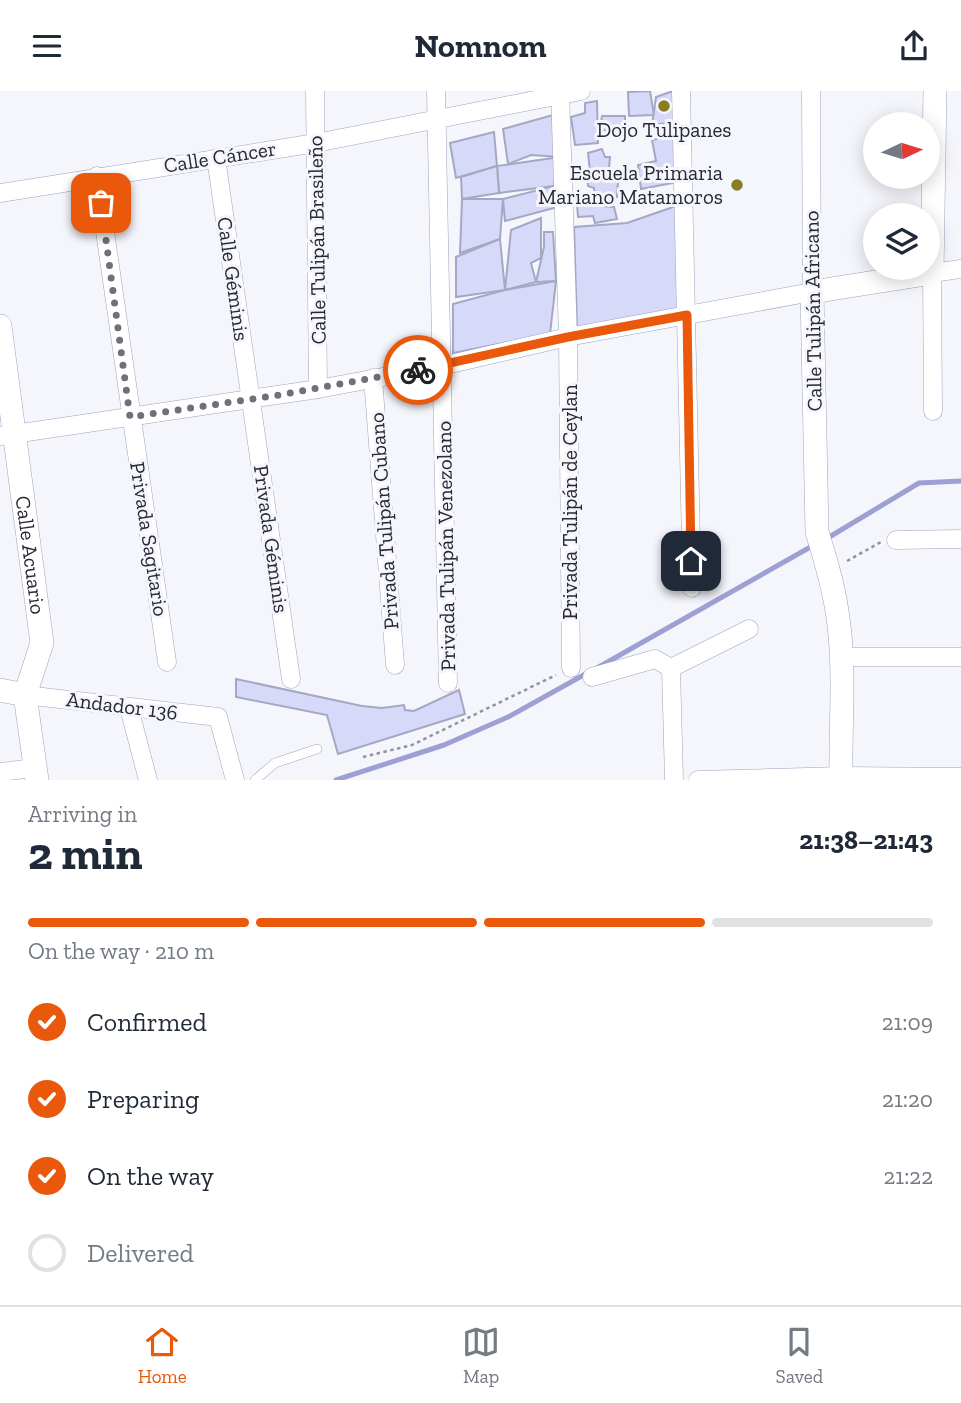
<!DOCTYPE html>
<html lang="en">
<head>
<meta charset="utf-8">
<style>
	body { margin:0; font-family:"Zilla Slab",serif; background:#f6f6f7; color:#1f2937; height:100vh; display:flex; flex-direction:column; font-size:26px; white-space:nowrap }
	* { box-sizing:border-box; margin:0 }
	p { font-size:23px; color:#747a83 }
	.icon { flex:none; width:38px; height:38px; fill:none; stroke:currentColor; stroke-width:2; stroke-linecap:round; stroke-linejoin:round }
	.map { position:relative; height:689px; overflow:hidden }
	.details { display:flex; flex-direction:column; background:#fff; flex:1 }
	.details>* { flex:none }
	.needle { width:46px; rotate:86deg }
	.controls { position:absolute; left:863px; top:21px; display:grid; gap:14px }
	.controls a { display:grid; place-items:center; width:77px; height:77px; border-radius:50%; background:#fff; box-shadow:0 4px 18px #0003; font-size:35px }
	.pin { position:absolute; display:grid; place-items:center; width:60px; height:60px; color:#fff; margin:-30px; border-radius:14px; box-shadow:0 4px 10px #0006 }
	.courier { position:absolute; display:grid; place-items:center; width:70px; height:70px; margin:-35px; border:5px solid #ea580c; border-radius:50%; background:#fff; color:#222; box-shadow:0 2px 9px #0007 }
	.overview em { font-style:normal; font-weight:800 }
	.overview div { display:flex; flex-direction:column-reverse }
	.overview { display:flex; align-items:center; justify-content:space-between; height:119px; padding:0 28px }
	h1 { font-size:46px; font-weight:800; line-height:52px }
	.bar { display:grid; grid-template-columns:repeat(4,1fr); gap:10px 7px; align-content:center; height:84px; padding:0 28px }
	.bar i { height:9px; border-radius:5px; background:#e0e1e3 }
	.bar .current { background:#ea580c }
	.bar p { grid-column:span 4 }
	ol { padding:0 28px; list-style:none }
	li { display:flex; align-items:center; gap:21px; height:77px }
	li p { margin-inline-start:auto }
	li .icon { padding:7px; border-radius:50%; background:#ea580c; color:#fff; stroke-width:4 }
	li:last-child { color:#747a83 }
	li i { width:38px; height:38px; border:4px solid #e0e1e3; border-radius:50% }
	header { display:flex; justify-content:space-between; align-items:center; height:91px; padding:0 28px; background:#fff; font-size:32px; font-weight:800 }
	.tabs { display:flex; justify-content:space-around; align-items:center; height:98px; border-top:2px solid #e0e1e3; background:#fff; font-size:19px; color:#747a83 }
	.tabs a { display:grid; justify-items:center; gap:4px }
	.tabs .current { color:#ea580c }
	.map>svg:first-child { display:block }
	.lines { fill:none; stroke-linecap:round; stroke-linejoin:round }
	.stream { stroke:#9da0d3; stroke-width:5 }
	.building { fill:#d6d9f8; stroke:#a5a7c4; stroke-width:2 }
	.service-casing { stroke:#9fa2bf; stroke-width:10 }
	.minor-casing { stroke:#9fa2bf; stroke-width:19 }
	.tertiary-casing { stroke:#9fa2bf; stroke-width:24 }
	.path { stroke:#93939c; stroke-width:2.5; stroke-dasharray:3.5 3.5; stroke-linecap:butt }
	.service { stroke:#fff; stroke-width:9 }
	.minor { stroke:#fff; stroke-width:18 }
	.tertiary { stroke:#fff; stroke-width:23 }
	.done { stroke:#70707a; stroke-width:7; stroke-dasharray:0 12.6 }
	.route { stroke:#ea580c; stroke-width:9 }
	.poi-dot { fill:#897e24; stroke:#f5f6fc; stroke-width:2.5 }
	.labels { text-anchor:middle; stroke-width:6; stroke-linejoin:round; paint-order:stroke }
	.poi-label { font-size:21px; fill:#282834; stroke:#f5f6fc }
	.street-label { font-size:21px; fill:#282834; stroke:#f5f6fc }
</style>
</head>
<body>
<header><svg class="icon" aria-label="menu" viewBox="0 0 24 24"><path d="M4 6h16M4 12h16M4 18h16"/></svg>Nomnom<svg class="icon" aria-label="share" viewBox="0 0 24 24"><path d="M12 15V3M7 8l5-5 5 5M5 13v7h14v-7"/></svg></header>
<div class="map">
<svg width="961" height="689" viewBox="0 0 961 689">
	<rect width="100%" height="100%" fill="#f5f6fc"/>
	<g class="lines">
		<!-- stream -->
		<g class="stream">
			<path d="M826 448 919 392 961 390"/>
			<path d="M597 577 814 454"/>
			<path d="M336 689 444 654 508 626 589 581"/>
		</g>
	</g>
	<!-- building -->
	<g class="building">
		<path d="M650 0 654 24 629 25 628 1Z"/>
		<path d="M673 0 676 31 652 34 656 6Z"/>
		<path d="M597 10 598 52 575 54 571 26 585 22V12Z"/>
		<path d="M553 24 560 66 531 64 508 73 503 38Z"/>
		<path d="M602 25H625V40L600 39Z"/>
		<path d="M494 41 497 75 456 87 450 52Z"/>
		<path d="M677 43 678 91 641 98 638 74 656 70 652 49Z"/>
		<path d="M602 58 605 66H610L609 77 590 80 588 62Z"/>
		<path d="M560 66 554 95 499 102 497 75Z"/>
		<path d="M497 75 499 102 462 108 461 86Z"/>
		<path d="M627 77 628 87 618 91 617 106 602 108 603 115 614 116 617 128 595 132 593 125 578 126 577 113 595 108 594 97 588 95 587 84Z"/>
		<path d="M554 95V117L505 130 503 108Z"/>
		<path d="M462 108H503L500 148 460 162Z"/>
		<path d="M679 114V222L577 237 574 136 627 132Z"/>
		<path d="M541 127V167L531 172 536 191 505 199 511 139Z"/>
		<path d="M544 141H553L556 190 536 191 544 156Z"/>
		<path d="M500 148 505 199 456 206V166Z"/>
		<path d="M556 190 550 243 453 262V213L505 199Z"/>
		<path d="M236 588 362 615 382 617 404 614 405 619 414 620 459 599 465 623 338 663 327 624 236 606Z"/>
	</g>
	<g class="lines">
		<defs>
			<path id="service" d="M255 689 275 672 317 658"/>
			<g id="minor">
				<path d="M315 0 318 298"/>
				<path d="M436 0 448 592"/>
				<path d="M560 0 568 246 571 577"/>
				<path d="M681 0 692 497"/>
				<path d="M216 67 291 588"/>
				<path d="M97 85 167 571"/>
				<path d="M0 102 316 52 581 0"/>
				<path d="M373 287 395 574"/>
				<path d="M933 320 932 182 961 178"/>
				<path d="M0 345 318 298 442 275 568 246 812 201 811 0"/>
				<path d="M896 449 961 448"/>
				<path d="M841 566H961"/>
				<path d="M671 577 674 689"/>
				<path d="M671 577 749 538"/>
				<path d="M592 586 655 568 671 577"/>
				<path d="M25 604 218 626 235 689"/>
				<path d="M129 617 148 689"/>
				<path d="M0 681 34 677"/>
				<path d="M698 689 841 685 961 686"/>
			</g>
			<g id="tertiary">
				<path id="s1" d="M0 235 42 552 25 604 37 689"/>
				<path d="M0 599 25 604"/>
				<path d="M841 689C840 633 846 575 837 520 833 493 825 467 817 441L812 201 932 182 935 0"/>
			</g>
		</defs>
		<!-- service casing -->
		<use href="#service" class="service-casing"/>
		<!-- minor casing -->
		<use href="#minor" class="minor-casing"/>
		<!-- tertiary casing -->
		<use href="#tertiary" class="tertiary-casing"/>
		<!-- path -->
		<g class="path">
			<path d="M847 470 881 451"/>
			<path d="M363 666 412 654 556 584"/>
		</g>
		<!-- service -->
		<use href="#service" class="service"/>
		<!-- minor -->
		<use href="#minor" class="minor"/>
		<!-- tertiary -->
		<use href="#tertiary" class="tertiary"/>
	</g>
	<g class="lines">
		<!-- done -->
		<path class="done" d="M101 112 130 326 273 305 418 279"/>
		<!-- route -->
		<path class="route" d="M418 279 568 246 687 224 691 470"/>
	</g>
	<!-- markers -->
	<g class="poi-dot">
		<circle cx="664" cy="15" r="7"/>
		<circle cx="737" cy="94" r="7"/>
	</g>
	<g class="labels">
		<!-- poi labels -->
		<g class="poi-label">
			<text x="664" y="46">Dojo Tulipanes</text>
			<text x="723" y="89" text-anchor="end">Escuela Primaria<tspan x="723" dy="24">Mariano Matamoros</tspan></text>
		</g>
		<!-- street labels -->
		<g class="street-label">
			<text transform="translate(220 66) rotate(-9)" y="7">Calle Cáncer</text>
			<text transform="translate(317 149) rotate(-91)" y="7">Calle Tulipán Brasileño</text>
			<text transform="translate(233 188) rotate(82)" y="7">Calle Géminis</text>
			<text transform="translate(813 220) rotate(-91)" y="7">Calle Tulipán Africano</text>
			<text transform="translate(570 411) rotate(-90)" y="7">Privada Tulipán de Ceylan</text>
			<text transform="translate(384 430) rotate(-94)" y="7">Privada Tulipán Cubano</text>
			<text transform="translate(149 448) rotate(81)" y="7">Privada Sagitario</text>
			<text transform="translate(271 448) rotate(82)" y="7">Privada Géminis</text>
			<text transform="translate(446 455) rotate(-91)" y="7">Privada Tulipán Venezolano</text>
			<text dy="7" stroke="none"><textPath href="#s1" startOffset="231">Calle Acuario</textPath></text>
			<text transform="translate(122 615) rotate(7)" y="7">Andador 136</text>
		</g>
	</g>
</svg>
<div class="controls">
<a><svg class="needle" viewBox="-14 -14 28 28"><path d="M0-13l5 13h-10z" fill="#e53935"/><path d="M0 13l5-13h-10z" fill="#747a83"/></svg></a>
<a><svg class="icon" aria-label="layers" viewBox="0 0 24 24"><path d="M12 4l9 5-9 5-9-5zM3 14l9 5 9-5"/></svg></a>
</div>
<div class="pin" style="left:101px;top:112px;background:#ea580c"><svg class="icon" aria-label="bag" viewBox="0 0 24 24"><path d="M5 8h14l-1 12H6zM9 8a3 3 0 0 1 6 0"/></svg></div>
<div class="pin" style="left:691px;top:470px;background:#1f2937"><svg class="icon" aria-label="home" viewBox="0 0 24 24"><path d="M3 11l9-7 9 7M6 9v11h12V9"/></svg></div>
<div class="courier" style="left:418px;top:279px"><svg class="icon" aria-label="bike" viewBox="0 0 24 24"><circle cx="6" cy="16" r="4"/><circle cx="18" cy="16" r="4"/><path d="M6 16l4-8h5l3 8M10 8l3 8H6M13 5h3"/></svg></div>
</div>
<section class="details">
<div class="overview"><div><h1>2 min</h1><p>Arriving in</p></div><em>21:38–21:43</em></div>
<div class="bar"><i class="current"></i><i class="current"></i><i class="current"></i><i></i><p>On the way · 210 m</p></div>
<ol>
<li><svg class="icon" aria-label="check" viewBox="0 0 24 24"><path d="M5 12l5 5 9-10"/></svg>Confirmed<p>21:09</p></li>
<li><svg class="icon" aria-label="check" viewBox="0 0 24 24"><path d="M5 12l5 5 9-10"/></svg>Preparing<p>21:20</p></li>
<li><svg class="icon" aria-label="check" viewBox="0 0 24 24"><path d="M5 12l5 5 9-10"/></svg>On the way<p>21:22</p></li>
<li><i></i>Delivered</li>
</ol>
</section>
<nav class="tabs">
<a class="current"><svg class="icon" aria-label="home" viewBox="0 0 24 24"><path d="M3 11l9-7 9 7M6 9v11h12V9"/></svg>Home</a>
<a><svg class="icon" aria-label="map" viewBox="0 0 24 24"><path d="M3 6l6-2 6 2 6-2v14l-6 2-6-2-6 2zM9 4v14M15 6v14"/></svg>Map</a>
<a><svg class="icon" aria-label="saved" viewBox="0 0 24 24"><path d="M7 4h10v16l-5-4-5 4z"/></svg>Saved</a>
</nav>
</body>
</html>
